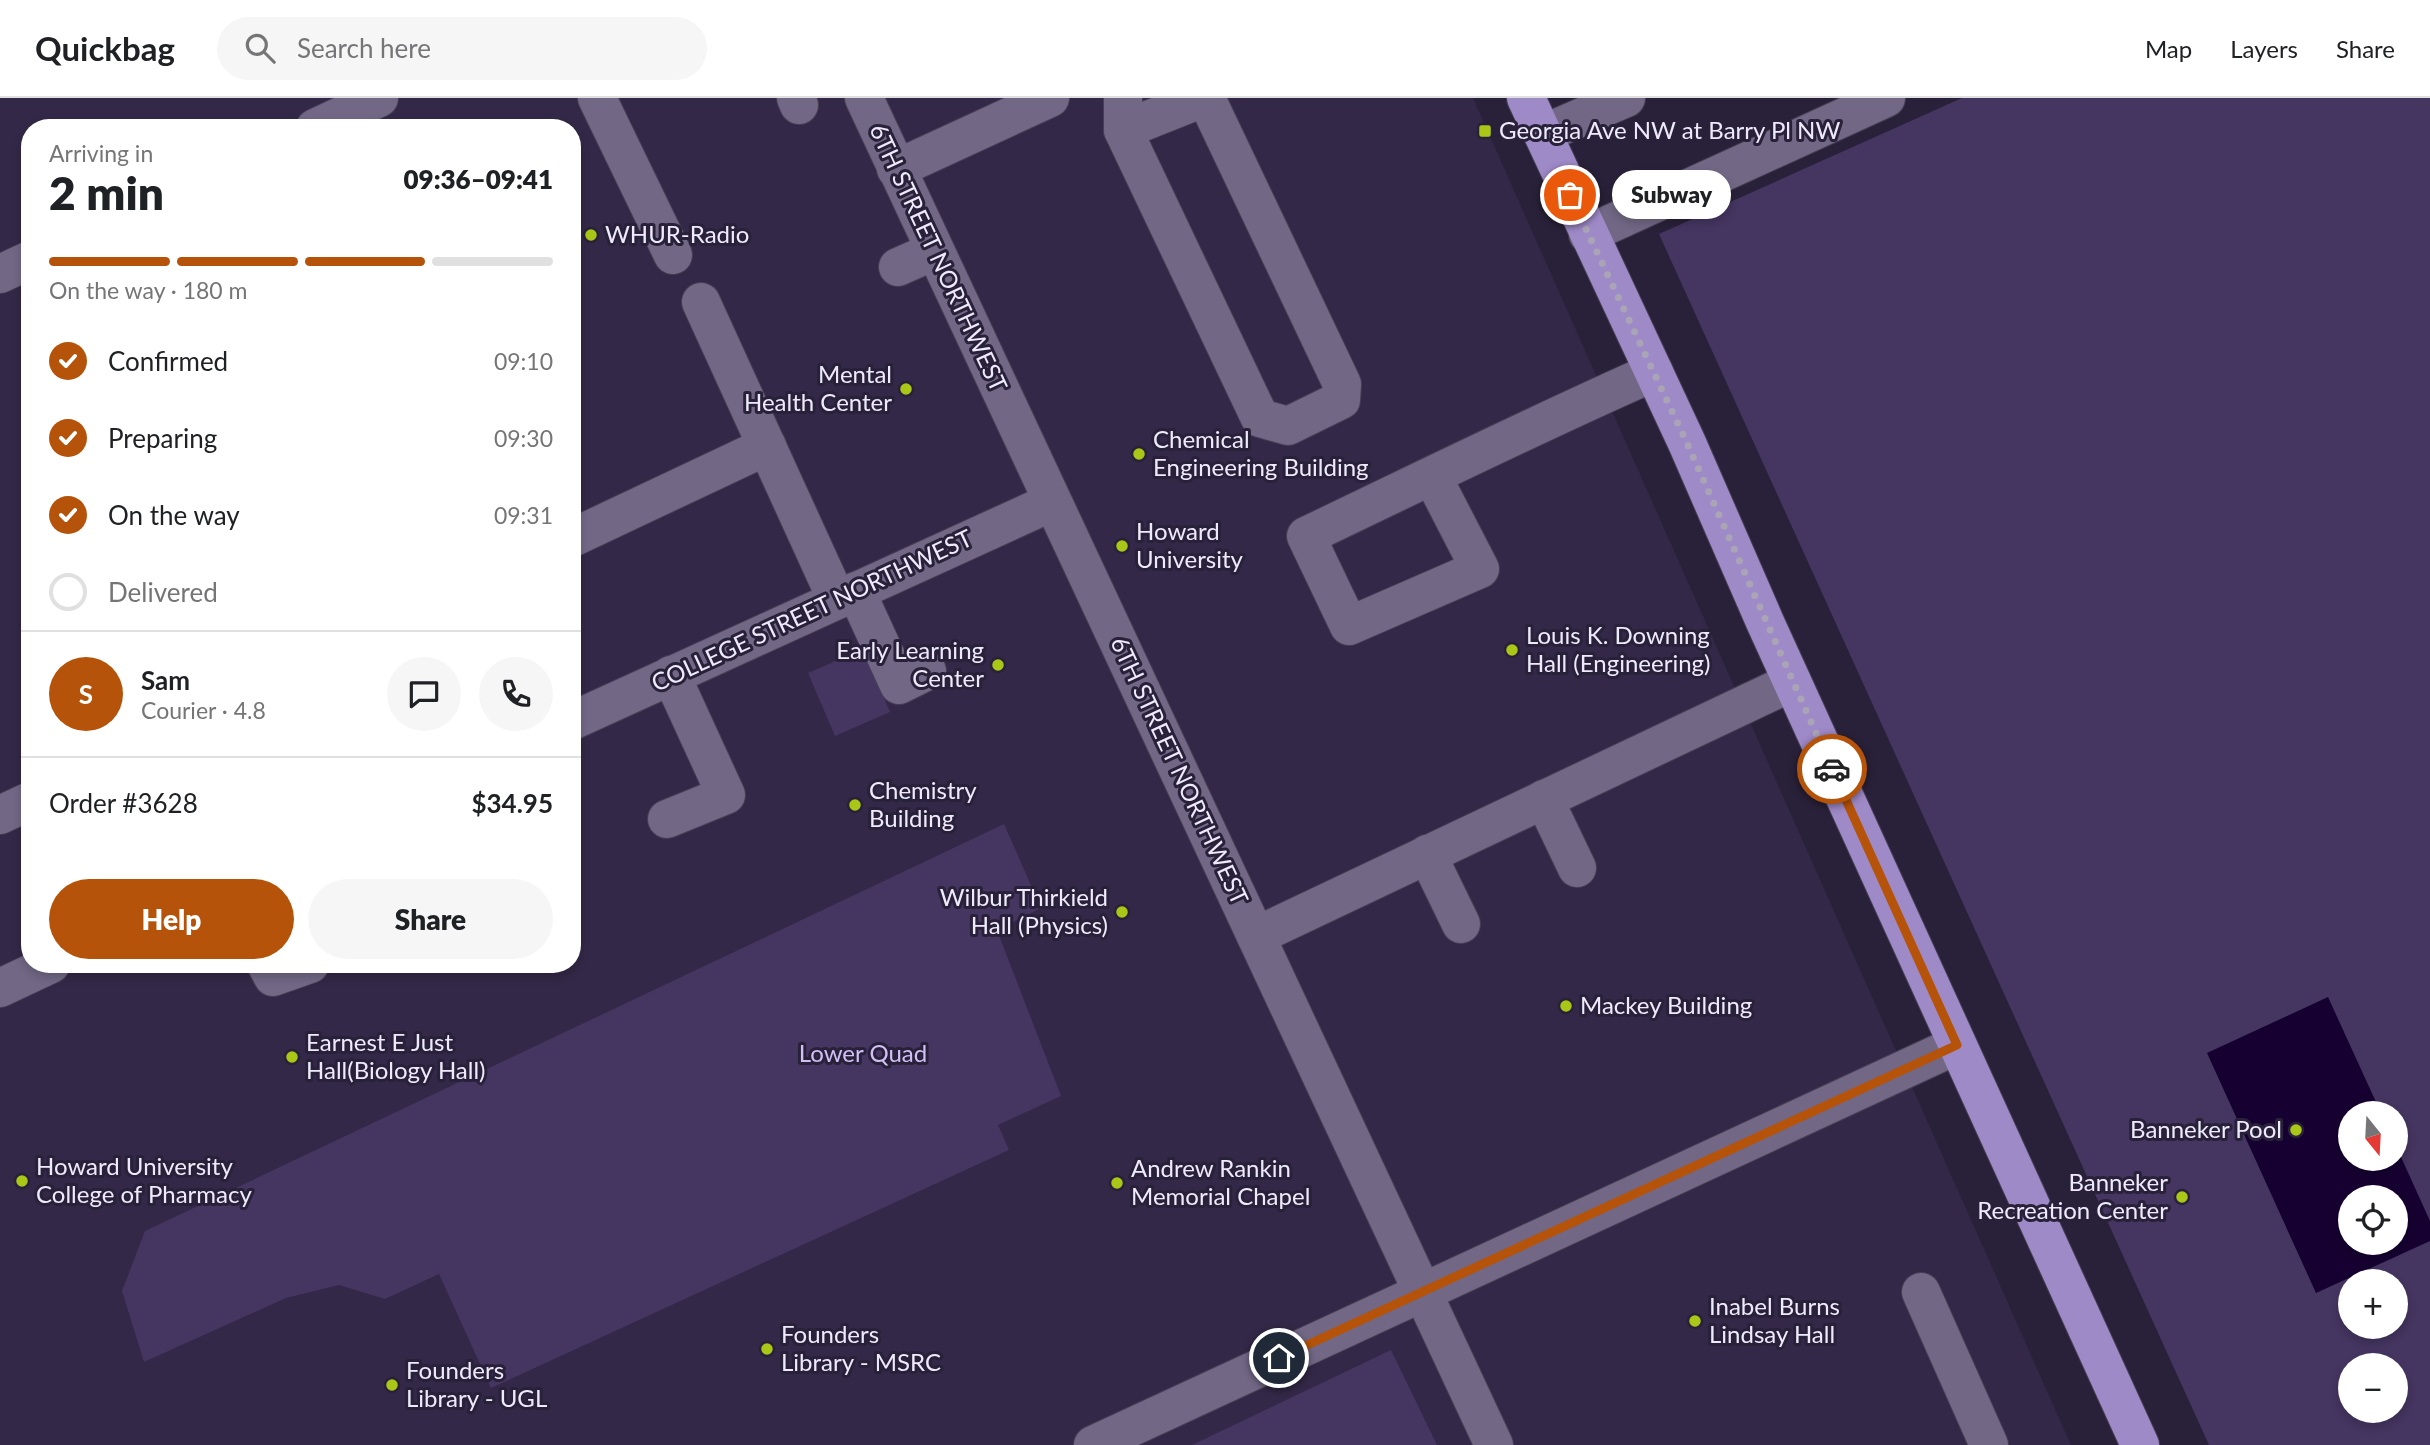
<!DOCTYPE html>
<html lang="en">
<head>
<meta charset="utf-8">
<style>
	body { margin:0; font-family:Lato,sans-serif; background:#f6f6f6; color:#202124; height:100vh; display:flex; flex-direction:column; font-size:26px; white-space:nowrap }
	* { box-sizing:border-box; margin:0 }
	p { font-size:23px; color:#757577 }
	.icon { flex:none; width:38px; height:38px; fill:none; stroke:currentColor; stroke-width:2; stroke-linecap:round; stroke-linejoin:round }
	.map { position:relative; flex:1; overflow:hidden }
	.side { position:absolute; left:21px; top:21px; width:560px; height:854px; display:flex; flex-direction:column; background:#fff; border-radius:28px; box-shadow:0 4px 10px #0003 }
	.side>* { flex:none }
	.needle { width:46px; rotate:162deg }
	.buttons { position:absolute; left:2338px; top:1003px; display:grid; gap:14px }
	.buttons a { display:grid; place-items:center; width:70px; height:70px; border-radius:50%; background:#fff; box-shadow:0 4px 10px #0003; font-size:35px }
	.pin { position:absolute; display:grid; place-items:center; width:60px; height:60px; color:#fff; margin:-30px; border:4px solid #fff; border-radius:50%; box-shadow:0 2px 7px #0007 }
	.courier { position:absolute; display:grid; place-items:center; width:70px; height:70px; margin:-35px; border:5px solid #b45309; border-radius:50%; background:#fff; color:#222; box-shadow:0 2px 9px #0007 }
	.bubble { position:absolute; height:49px; border-radius:24px; background:#fff; box-shadow:0 4px 10px #0003; font-size:23px; font-weight:800; line-height:49px; text-align:center }
	.head em { font-style:normal; font-weight:800 }
	.head div { display:flex; flex-direction:column-reverse }
	.head { display:flex; align-items:center; justify-content:space-between; height:119px; padding:0 28px }
	h1 { font-size:46px; font-weight:800; line-height:52px }
	.bar { display:grid; grid-template-columns:repeat(4,1fr); gap:10px 7px; align-content:center; height:84px; padding:0 28px }
	.bar i { height:9px; border-radius:5px; background:#e0e0e0 }
	.bar .active { background:#b45309 }
	.bar p { grid-column:span 4 }
	.line { display:flex; align-items:center; gap:18px; padding:0 28px; border-top:2px solid #e0e0e0 }
	.line div { flex:1 }
	.round { display:grid; place-items:center; flex:none; width:74px; height:74px; border-radius:37px; background:#f6f6f6 }
	ol { padding:0 28px; list-style:none }
	li { display:flex; align-items:center; gap:21px; height:77px }
	li p { margin-inline-start:auto }
	li .icon { padding:7px; border-radius:50%; background:#b45309; color:#fff; stroke-width:4 }
	li:last-child { color:#757577 }
	li i { width:38px; height:38px; border:4px solid #e0e0e0; border-radius:50% }
	.cta { display:flex; gap:14px; margin-top:auto; padding:14px 28px }
	.cta a { flex:1; height:80px; border-radius:42px; background:#b45309; color:#fff; font-size:28px; font-weight:800; line-height:80px; text-align:center }
	.cta a+a { background:#f6f6f6; color:#202124 }
	header { display:flex; align-items:center; gap:42px; box-sizing:border-box; height:98px; padding:0 35px; background:#fff; border-bottom:2px solid #e0e0e0 }
	header strong { font-size:33px }
	nav { display:flex; gap:38px; margin-inline-start:auto; font-size:24px }
	.search { width:490px; height:63px; background:#f6f6f6; display:flex; align-items:center; gap:18px; box-sizing:border-box; padding:0 24px; border-radius:38px; color:#757577; font-size:26px }
	.map>svg:first-child { display:block }
	.built { fill:#332847; fill-rule:evenodd }
	.green { fill:#453561; fill-rule:evenodd }
	.water { fill:#160031; fill-rule:evenodd }
	.lines { fill:none; stroke-linecap:round; stroke-linejoin:round }
	.minor-casing { stroke:#473f55; stroke-width:40 }
	.highway-casing { stroke:#473f55; stroke-width:40 }
	.minor { stroke:#726886; stroke-width:38 }
	.highway { stroke:#9f8ac8; stroke-width:38 }
	.done { stroke:#aaa4b7; stroke-width:7; stroke-dasharray:0 12.6 }
	.route { stroke:#b45309; stroke-width:9 }
	.poi-dot { fill:#aac718; stroke:#292139; stroke-width:2.5 }
	.labels { text-anchor:middle; stroke-width:6; stroke-linejoin:round; paint-order:stroke }
	.poi-label { font-size:24px; fill:#efeafb; stroke:#292139; text-anchor:start }
	.street-label { font-size:24px; fill:#efeafb; stroke:#292139 }
	.park-label { font-size:24px; fill:#d1bff5; stroke:#292139 }
</style>
</head>
<body>
<header>
<strong>Quickbag</strong>
<div class="search"><svg class="icon" aria-label="search" viewBox="0 0 24 24"><circle cx="10" cy="10" r="6"/><path d="M15 15l6 6"/></svg>Search here</div>
<nav><a>Map</a><a>Layers</a><a>Share</a></nav>
</header>
<div class="map">
<svg width="2430" height="1347" viewBox="0 0 2430 1347">
	<rect width="100%" height="100%" fill="#292139"/>
	<!-- built -->
	<path class="built" d="M0 0H1473L2071 1347H0ZM30 30H572V866H30Z"/>
	<!-- green -->
	<g class="green">
		<path d="M1962 0H2430V1347H2209L1659 136ZM2350 1015H2396V1060H2350ZM2350 1099H2396V1144H2350ZM2350 1183H2396V1228H2350ZM2350 1267H2396V1312H2350Z"/>
		<path d="M863 551 890 614 835 638 808 575Z"/>
		<path d="M1004 726 1041 810 997 832 1061 998 998 1027 1009 1052 491 1290 439 1176 385 1201 339 1187 286 1200 144 1264 122 1193 145 1133Z"/>
		<path d="M1391 1252 1437 1347H1192Z"/>
	</g>
	<!-- water -->
	<path class="water" d="M2328 899 2381 1015H2350V1060H2396V1048L2430 1123V1143L2316 1195 2207 955ZM2350 1099H2396V1144H2350Z"/>
	<g class="lines">
		<defs>
			<g id="minor">
				<path d="M597 0 673 157"/>
				<path d="M796 0 799 7"/>
				<path d="M864 0 1494 1347"/>
				<path d="M1123 0V32L1260 320 1288 328 1341 302 1342 286 1206 0"/>
				<path d="M315 30 379 0"/>
				<path d="M1123 32 1203 0"/>
				<path d="M1543 36 1626 0"/>
				<path d="M896 71 1050 0"/>
				<path d="M1588 136 1886 0"/>
				<path d="M898 169 934 153"/>
				<path d="M0 176 30 162"/>
				<path d="M701 204 837 502"/>
				<path d="M1432 378 1480 471 1349 528 1306 438C1421 383 1536 326 1654 274"/>
				<path d="M572 440 767 348"/>
				<path d="M856 493 899 587 927 573"/>
				<path d="M572 623 1052 404"/>
				<path d="M1544 701 1577 770"/>
				<path d="M0 717 30 703"/>
				<path d="M667 721 726 697 671 577"/>
				<path d="M1427 756 1461 826"/>
				<path d="M1256 838 1792 584"/>
				<path d="M266 866 273 879 310 866"/>
				<path d="M0 890 51 866"/>
				<path d="M1921 1194 1989 1347"/>
				<path d="M1093 1347 1957 947"/>
			</g>
			<path id="highway" d="M1526 0 1687 345 1765 524 2140 1347"/>
		</defs>
		<!-- minor casing -->
		<use href="#minor" class="minor-casing"/>
		<!-- highway casing -->
		<use href="#highway" class="highway-casing"/>
		<!-- minor -->
		<use href="#minor" class="minor"/>
		<!-- highway -->
		<use href="#highway" class="highway"/>
	</g>
	<g class="lines">
		<!-- done -->
		<path class="done" d="M1570 97 1687 345 1832 671"/>
		<!-- route -->
		<path class="route" d="M1279 1260 1957 947 1832 671"/>
	</g>
	<!-- markers -->
	<g class="poi-dot">
		<rect x="1478" y="26" width="14" height="14" rx="3.5"/>
		<circle cx="591" cy="137" r="7"/>
		<circle cx="906" cy="291" r="7"/>
		<circle cx="1139" cy="356" r="7"/>
		<circle cx="1122" cy="448" r="7"/>
		<circle cx="1512" cy="552" r="7"/>
		<circle cx="998" cy="567" r="7"/>
		<circle cx="855" cy="707" r="7"/>
		<circle cx="1122" cy="814" r="7"/>
		<circle cx="1566" cy="908" r="7"/>
		<circle cx="292" cy="959" r="7"/>
		<circle cx="2296" cy="1032" r="7"/>
		<circle cx="22" cy="1083" r="7"/>
		<circle cx="1117" cy="1085" r="7"/>
		<circle cx="2182" cy="1099" r="7"/>
		<circle cx="1695" cy="1223" r="7"/>
		<circle cx="767" cy="1251" r="7"/>
		<circle cx="392" cy="1287" r="7"/>
	</g>
	<g class="labels">
		<!-- poi labels -->
		<g class="poi-label">
			<text x="1499" y="41">Georgia Ave NW at Barry Pl NW</text>
			<text x="605" y="145">WHUR-Radio</text>
			<text x="892" y="285" text-anchor="end">Mental<tspan x="892" dy="28">Health Center</tspan></text>
			<text x="1153" y="350">Chemical<tspan x="1153" dy="28">Engineering Building</tspan></text>
			<text x="1136" y="442">Howard<tspan x="1136" dy="28">University</tspan></text>
			<text x="1526" y="546">Louis K. Downing<tspan x="1526" dy="28">Hall (Engineering)</tspan></text>
			<text x="984" y="561" text-anchor="end">Early Learning<tspan x="984" dy="28">Center</tspan></text>
			<text x="869" y="701">Chemistry<tspan x="869" dy="28">Building</tspan></text>
			<text x="1108" y="808" text-anchor="end">Wilbur Thirkield<tspan x="1108" dy="28">Hall (Physics)</tspan></text>
			<text x="1580" y="916">Mackey Building</text>
			<text x="306" y="953">Earnest E Just<tspan x="306" dy="28">Hall(Biology Hall)</tspan></text>
			<text x="2282" y="1040" text-anchor="end">Banneker Pool</text>
			<text x="36" y="1077">Howard University<tspan x="36" dy="28">College of Pharmacy</tspan></text>
			<text x="1131" y="1079">Andrew Rankin<tspan x="1131" dy="28">Memorial Chapel</tspan></text>
			<text x="2168" y="1093" text-anchor="end">Banneker<tspan x="2168" dy="28">Recreation Center</tspan></text>
			<text x="1709" y="1217">Inabel Burns<tspan x="1709" dy="28">Lindsay Hall</tspan></text>
			<text x="781" y="1245">Founders<tspan x="781" dy="28">Library - MSRC</tspan></text>
			<text x="406" y="1281">Founders<tspan x="406" dy="28">Library - UGL</tspan></text>
		</g>
		<!-- street labels -->
		<g class="street-label">
			<text transform="translate(938 160) rotate(65)" y="8">6TH STREET NORTHWEST</text>
			<text transform="translate(812 513) rotate(-25)" y="8">COLLEGE STREET NORTHWEST</text>
			<text transform="translate(1179 673) rotate(65)" y="8">6TH STREET NORTHWEST</text>
		</g>
		<!-- park labels -->
		<g class="park-label">
			<text x="863" y="964">Lower Quad</text>
		</g>
	</g>
</svg>
<div class="buttons">
<a><svg class="needle" viewBox="-14 -14 28 28"><path d="M0-13l5 13h-10z" fill="#e53935"/><path d="M0 13l5-13h-10z" fill="#757577"/></svg></a>
<a><svg class="icon" aria-label="locate" viewBox="0 0 24 24"><circle cx="12" cy="12" r="6"/><path d="M12 2v4M12 18v4M2 12h4M18 12h4"/></svg></a>
<a>+</a>
<a>−</a>
</div>
<div class="pin" style="left:1570px;top:97px;background:#ea580c"><svg class="icon" aria-label="bag" viewBox="0 0 24 24"><path d="M5 8h14l-1 12H6zM9 8a3 3 0 0 1 6 0"/></svg></div>
<div class="pin" style="left:1279px;top:1260px;background:#1f2937"><svg class="icon" aria-label="home" viewBox="0 0 24 24"><path d="M3 11l9-7 9 7M6 9v11h12V9"/></svg></div>
<div class="courier" style="left:1832px;top:671px"><svg class="icon" aria-label="car" viewBox="0 0 24 24"><path d="M5 17H2v-5l4-1 3-4h7l3 4 3 1v5h-3M9 17h6M6 11h13"/><circle cx="7" cy="17" r="2"/><circle cx="17" cy="17" r="2"/></svg></div>
<div class="bubble" style="left:1612px;top:72px;width:119px">Subway</div>
<section class="side">
<div class="head"><div><h1>2 min</h1><p>Arriving in</p></div><em>09:36–09:41</em></div>
<div class="bar"><i class="active"></i><i class="active"></i><i class="active"></i><i></i><p>On the way · 180 m</p></div>
<ol>
<li><svg class="icon" aria-label="check" viewBox="0 0 24 24"><path d="M5 12l5 5 9-10"/></svg>Confirmed<p>09:10</p></li>
<li><svg class="icon" aria-label="check" viewBox="0 0 24 24"><path d="M5 12l5 5 9-10"/></svg>Preparing<p>09:30</p></li>
<li><svg class="icon" aria-label="check" viewBox="0 0 24 24"><path d="M5 12l5 5 9-10"/></svg>On the way<p>09:31</p></li>
<li><i></i>Delivered</li>
</ol>
<div class="line" style="height:126px"><b class="round" style="background:#b45309;color:#fff">S</b><div><b>Sam</b><p>Courier · 4.8</p></div><a class="round"><svg class="icon" aria-label="chat" viewBox="0 0 24 24"><path d="M4 5h16v11H9l-5 4z"/></svg></a><a class="round"><svg class="icon" aria-label="phone" viewBox="0 0 24 24"><path d="M5 4h4l2 5-3 2q2 4 5 5l2-3 5 2v4C11 20 4 13 5 4z"/></svg></a></div>
<div class="line" style="height:91px"><div>Order #3628</div><b>$34.95</b></div>
<div class="cta"><a>Help</a><a>Share</a></div>
</section>
</div>
</body>
</html>
